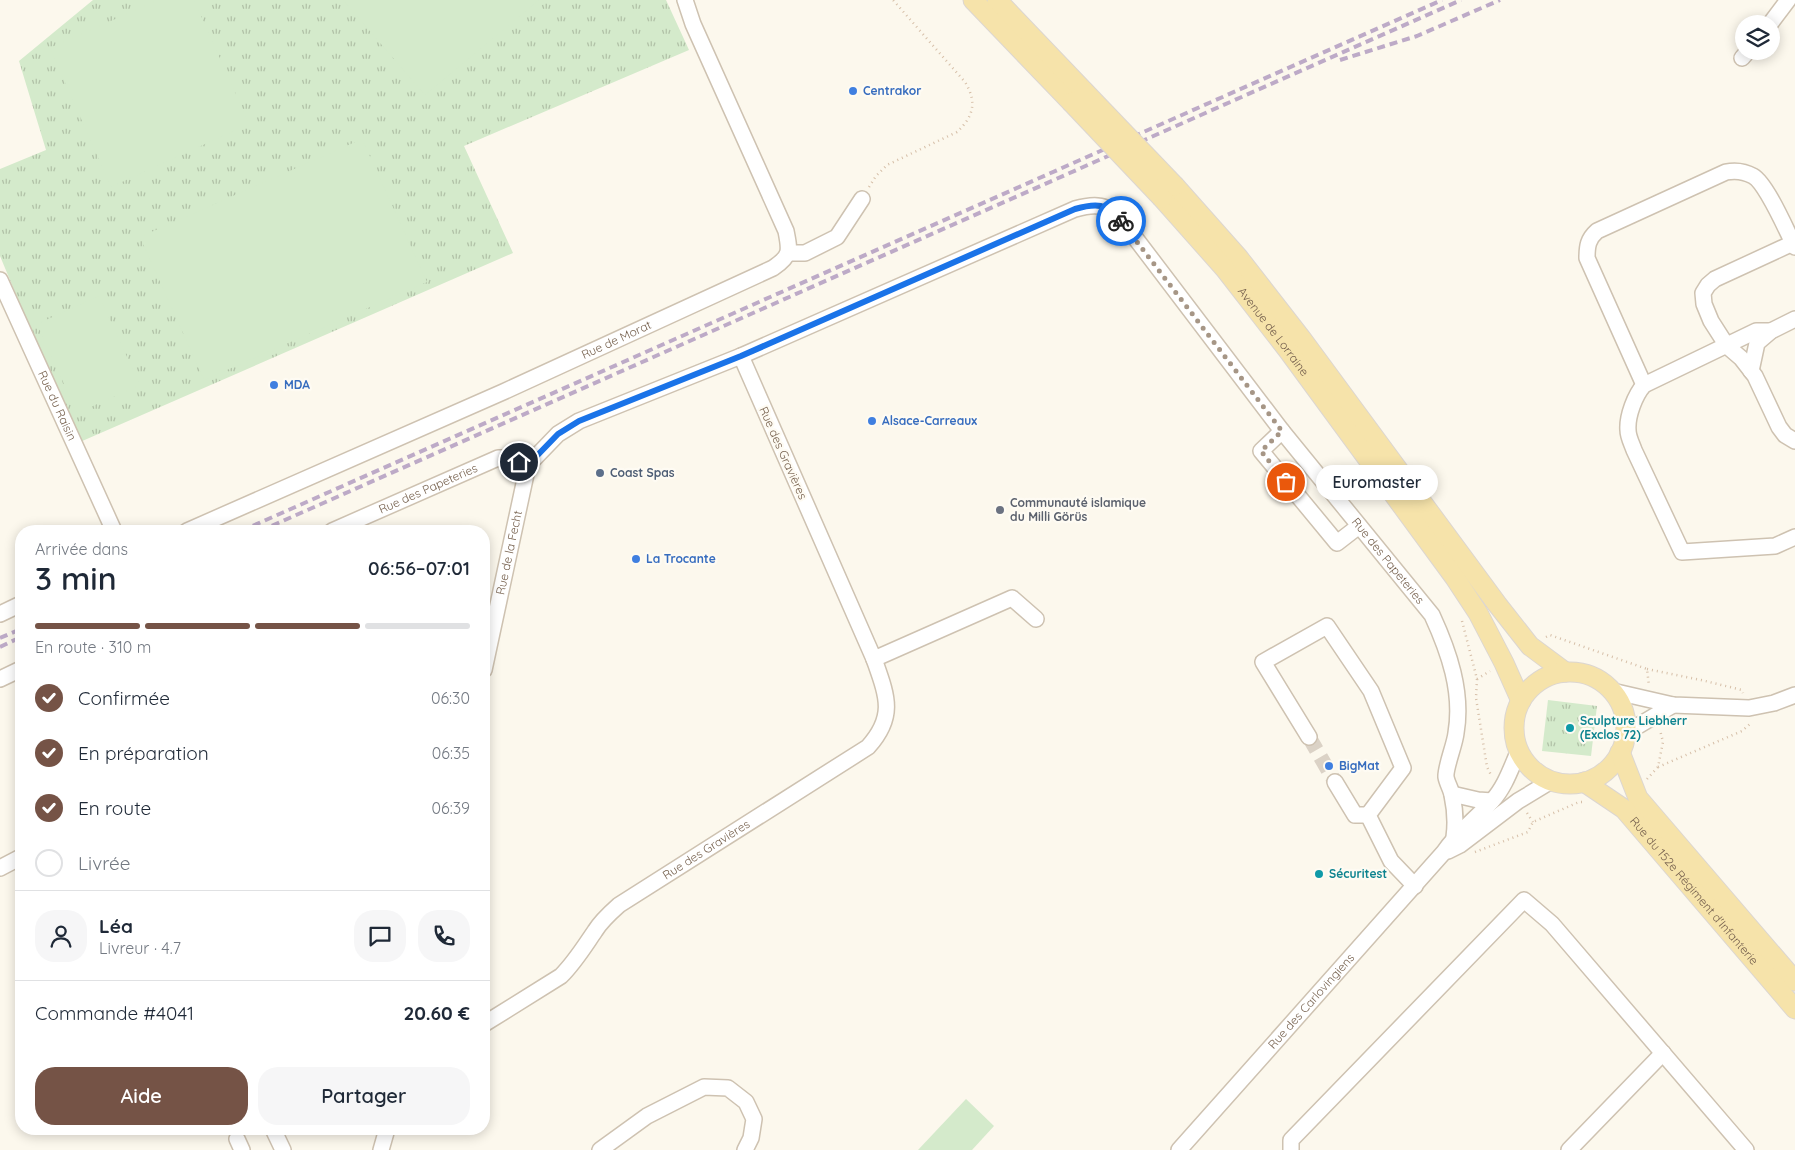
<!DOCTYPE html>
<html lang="fr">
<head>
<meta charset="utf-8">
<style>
	body { margin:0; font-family:Quicksand,sans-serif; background:#f6f6f7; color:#1f2937; height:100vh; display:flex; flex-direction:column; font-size:19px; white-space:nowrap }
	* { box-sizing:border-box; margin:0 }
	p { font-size:16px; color:#747a83 }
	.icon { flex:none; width:28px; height:28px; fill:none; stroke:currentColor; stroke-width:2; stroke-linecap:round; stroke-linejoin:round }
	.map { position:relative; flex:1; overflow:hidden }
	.side { position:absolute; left:15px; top:525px; width:475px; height:610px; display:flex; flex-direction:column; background:#fff; border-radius:20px; box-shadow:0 2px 12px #0003 }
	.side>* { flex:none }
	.buttons { position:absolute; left:1735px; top:15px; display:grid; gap:10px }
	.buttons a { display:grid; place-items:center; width:45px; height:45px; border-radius:50%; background:#fff; box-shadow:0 2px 12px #0003; font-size:25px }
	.pin { position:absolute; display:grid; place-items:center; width:42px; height:42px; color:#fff; margin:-21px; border:2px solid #fff; border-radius:50%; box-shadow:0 1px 5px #0007 }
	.courier { position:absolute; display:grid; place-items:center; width:50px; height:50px; margin:-25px; border:4px solid #1a73e8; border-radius:50%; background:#fff; color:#222; box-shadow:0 1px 6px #0007 }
	.bubble { position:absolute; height:35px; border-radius:18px; background:#fff; box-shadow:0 2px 12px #0003; font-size:16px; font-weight:600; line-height:35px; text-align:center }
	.headline em { font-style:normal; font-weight:600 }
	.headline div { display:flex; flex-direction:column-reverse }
	.headline { display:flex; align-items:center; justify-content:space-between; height:85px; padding:0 20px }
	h1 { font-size:32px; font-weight:600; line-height:38px }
	.bar { display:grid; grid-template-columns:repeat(4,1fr); gap:8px 5px; align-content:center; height:60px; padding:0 20px }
	.bar i { height:6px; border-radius:4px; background:#e0e1e3 }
	.bar .on { background:#755346 }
	.bar p { grid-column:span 4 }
	.line { display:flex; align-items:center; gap:12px; padding:0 20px; border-top:1px solid #e0e1e3 }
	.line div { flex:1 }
	.round { display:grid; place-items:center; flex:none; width:52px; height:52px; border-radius:20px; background:#f6f6f7 }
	ol { padding:0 20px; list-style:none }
	li { display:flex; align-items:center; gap:15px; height:55px }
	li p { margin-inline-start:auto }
	li .icon { padding:5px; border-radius:50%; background:#755346; color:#fff; stroke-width:4 }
	li:last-child { color:#747a83 }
	li i { width:28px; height:28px; border:2px solid #e0e1e3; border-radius:50% }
	.primary-button { display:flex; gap:10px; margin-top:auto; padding:10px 20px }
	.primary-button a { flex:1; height:58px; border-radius:20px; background:#755346; color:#fff; font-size:20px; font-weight:600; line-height:58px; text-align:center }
	.primary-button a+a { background:#f6f6f7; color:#1f2937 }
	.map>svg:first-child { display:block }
	.grass { fill:url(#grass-tufts) }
	.pitch { fill:#d4eacb }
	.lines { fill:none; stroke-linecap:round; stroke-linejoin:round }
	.minor-tunnel { stroke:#dbd2c6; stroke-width:15; stroke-dasharray:15 8; stroke-linecap:butt }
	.minor-casing { stroke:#cec2b1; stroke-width:18 }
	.major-casing { stroke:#dcd6d1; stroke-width:21 }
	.path { stroke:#d6bfa8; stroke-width:2.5; stroke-dasharray:1 4; stroke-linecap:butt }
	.minor { stroke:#fff; stroke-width:15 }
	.major { stroke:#f6e3aa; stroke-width:19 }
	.rail { stroke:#bdaac7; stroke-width:4; stroke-dasharray:8 5; stroke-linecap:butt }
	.major-bridge-casing { stroke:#dcd6d1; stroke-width:21; stroke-linecap:butt }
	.major-bridge { stroke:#f6e3aa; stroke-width:19 }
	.done { stroke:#a69686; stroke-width:5; stroke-dasharray:0 9 }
	.route { stroke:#1a73e8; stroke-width:6 }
	.shop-dot { fill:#3f7fe0; stroke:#fefbf3; stroke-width:2 }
	.service-dot { fill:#5c6f8a; stroke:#fefbf3; stroke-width:2 }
	.worship-dot { fill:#6b7280; stroke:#fefbf3; stroke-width:2 }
	.culture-dot { fill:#0f9aa8; stroke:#fefbf3; stroke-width:2 }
	.labels { text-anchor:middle; stroke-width:4.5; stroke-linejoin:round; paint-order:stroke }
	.shop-label { font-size:12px; font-weight:bold; fill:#366cbe; stroke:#fefbf3; text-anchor:start }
	.street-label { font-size:12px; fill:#77624f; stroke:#fefbf3 }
	.service-label { font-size:12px; font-weight:bold; fill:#4e5e75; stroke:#fefbf3; text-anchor:start }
	.worship-label { font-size:12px; font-weight:bold; fill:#5b616d; stroke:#fefbf3; text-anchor:start }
	.culture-label { font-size:12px; font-weight:bold; fill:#0d838f; stroke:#fefbf3; text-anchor:start }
</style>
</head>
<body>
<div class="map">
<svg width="1795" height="1150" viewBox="0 0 1795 1150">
	<defs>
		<pattern id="grass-tufts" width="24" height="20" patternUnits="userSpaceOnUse" patternTransform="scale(1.25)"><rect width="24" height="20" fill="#d4eacb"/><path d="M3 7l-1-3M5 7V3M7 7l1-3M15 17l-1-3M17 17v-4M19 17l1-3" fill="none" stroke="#b1c1a7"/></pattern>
	</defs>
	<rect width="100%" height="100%" fill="#fcf8ed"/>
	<!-- grass -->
	<g class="grass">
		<path d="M93 0H666L689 50 464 146 513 253 80 442 42 357 0 256V169L46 150 19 61Z"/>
		<path d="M1548 700 1597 706 1591 756 1542 751Z"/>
	</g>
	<!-- pitch -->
	<g class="pitch">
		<path d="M158 0H194L249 124 111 187 50 48Z"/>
		<path d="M343 0H539L425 95Z"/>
		<path d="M362 139 427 282 204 380 140 237Z"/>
		<path d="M99 296 140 385 77 413 37 324Z"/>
		<path d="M966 1099 994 1126 972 1150H918Z"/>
	</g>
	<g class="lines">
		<!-- minor-tunnel -->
		<path class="minor-tunnel" d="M1309 737 1335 782"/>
		<defs>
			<g id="minor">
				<path d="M1770 24 1788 0"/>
				<path d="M1742 58 1748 51"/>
				<path d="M1793 243 1715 279 1708 285 1703 293 1704 304 1711 321 1727 346 1741 358 1755 376 1779 427 1785 435 1795 441"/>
				<path d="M789 253H805L837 237 862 199"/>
				<path id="s1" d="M0 280 114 531"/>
				<path d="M1771 331H1756L1644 385C1635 395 1627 416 1628 430 1628 437 1632 444 1634 450L1682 552 1775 546 1795 537"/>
				<path d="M1751 371 1757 343 1771 331 1795 319"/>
				<path d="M1644 385 1587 258C1587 246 1588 239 1597 231L1726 172C1736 170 1744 171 1753 176 1767 184 1787 232 1795 247"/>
				<path d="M1282 431 1261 451 1337 543 1359 526"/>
				<path id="s2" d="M187 531 503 392 773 268C791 256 790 251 786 231L693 24 685 0"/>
				<path id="s3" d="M332 531 498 458H509L528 465"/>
				<path d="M0 614 21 604"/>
				<path d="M874 659 1012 598 1036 619"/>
				<path id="s4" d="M484 670 528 465 558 434 579 421 741 356 1075 209C1106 200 1111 209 1130 231L1282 431 1432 615C1449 652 1463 692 1456 733 1455 744 1445 768 1446 777 1447 783 1451 789 1452 795 1455 809 1456 823 1454 837"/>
				<path d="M0 679 21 669"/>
				<path d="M1612 691 1673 705 1749 708 1774 703 1795 695"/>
				<path d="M1626 733 1673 705"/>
				<path d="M1309 737 1263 662 1327 626 1371 691 1403 768 1368 815 1391 861 1415 886"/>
				<path d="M1335 782 1355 815H1368"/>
				<path d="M1452 794 1478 800 1492 801"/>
				<path d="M1448 851 1460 845 1518 801 1551 781"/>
				<path d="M0 868 21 857"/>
				<path id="s5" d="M484 1024 561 976C575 962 584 947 595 931 601 921 610 913 619 905L868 747C896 716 887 696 874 659L741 356"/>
				<path d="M273 1129 283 1150"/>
				<path d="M237 1139 242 1150"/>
				<path d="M381 1150 387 1129"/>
				<path d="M600 1150 647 1116 704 1087 728 1088 746 1102 754 1119 751 1138 745 1150"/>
				<path id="s6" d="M1179 1150 1444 852C1458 831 1475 820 1492 801 1505 787 1511 768 1519 750"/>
				<path d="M1291 1150V1140L1524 900 1552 924 1746 1150"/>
				<path d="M1569 1150 1663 1053"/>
			</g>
			<g id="major">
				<path d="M973 0 1071 102"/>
				<path d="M997 0 1084 91"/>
				<path d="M1175 186 1238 257 1301 338 1497 604 1530 646 1565 672"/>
				<path id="s7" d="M1162 198 1225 269 1287 349 1455 578 1478 613 1504 663 1521 701"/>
				<circle cx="1570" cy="728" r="56"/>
				<path d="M1620 752 1638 798 1795 981"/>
				<path id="s8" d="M1584 782 1624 809 1795 1009"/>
			</g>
		</defs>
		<!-- minor casing -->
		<use href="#minor" class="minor-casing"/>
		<!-- major casing -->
		<use href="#major" class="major-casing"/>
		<!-- path -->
		<g class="path">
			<path d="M869 187 876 176 887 165 957 132C974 116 977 102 965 82L893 0"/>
			<path d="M1462 621 1477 679 1476 698 1487 767 1492 777"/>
			<path d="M1546 637 1550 635 1647 669 1649 686"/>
			<path d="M1647 669 1701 680 1742 690 1743 693"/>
			<path d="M1477 679 1490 671"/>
			<path d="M1658 767 1742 731 1751 723"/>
			<path d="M1647 779 1658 767 1663 742 1660 730"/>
			<path d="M1527 813 1533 822"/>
			<path d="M1475 852 1528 832 1533 822 1579 802H1583"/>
		</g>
		<!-- minor -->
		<use href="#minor" class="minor"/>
		<!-- major -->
		<use href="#major" class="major"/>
		<!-- rail -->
		<g class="rail">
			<path d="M1340 60 1417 36 1500 0"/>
			<path d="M241 531 1442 0"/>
			<path d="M260 531 1461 0"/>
			<path d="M0 638 21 629"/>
			<path d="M0 647 21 637"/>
		</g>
		<defs>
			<g id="major-bridge">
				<path d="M1084 91 1175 186"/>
				<path d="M1071 102 1162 198"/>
			</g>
		</defs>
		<!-- major-bridge casing -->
		<use href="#major-bridge" class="major-bridge-casing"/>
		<!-- major-bridge -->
		<use href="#major-bridge" class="major-bridge"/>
	</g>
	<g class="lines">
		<!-- done -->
		<path class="done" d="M1121 221 1282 431 1261 451 1286 482"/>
		<!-- route -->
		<path class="route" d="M519 462 528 465 558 434 579 421 741 356 1075 209C1096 203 1107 203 1121 221"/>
	</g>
	<!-- markers -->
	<g class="shop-dot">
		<circle cx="853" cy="91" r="5"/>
		<circle cx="274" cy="385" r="5"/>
		<circle cx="872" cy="421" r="5"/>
		<circle cx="636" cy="559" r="5"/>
		<circle cx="1329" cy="766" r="5"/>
	</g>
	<circle class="service-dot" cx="600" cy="473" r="5"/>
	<circle class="worship-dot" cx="1000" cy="510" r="5"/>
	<g class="culture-dot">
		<circle cx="1570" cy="728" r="5"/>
		<circle cx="1319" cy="874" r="5"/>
	</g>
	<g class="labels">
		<!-- shop labels -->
		<g class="shop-label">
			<text x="863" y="95">Centrakor</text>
			<text x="284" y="389">MDA</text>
			<text x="882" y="425">Alsace-Carreaux</text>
			<text x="646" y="563">La Trocante</text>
			<text x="1339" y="770">BigMat</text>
		</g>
		<!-- street labels -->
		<g class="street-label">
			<text dy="4" stroke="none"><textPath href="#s7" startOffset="174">Avenue de Lorraine</textPath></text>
			<text dy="4" stroke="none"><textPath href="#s2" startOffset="470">Rue de Morat</textPath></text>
			<text dy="4" stroke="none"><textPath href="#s1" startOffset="138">Rue du Raisin</textPath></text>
			<text transform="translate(783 453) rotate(66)" y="4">Rue des Gravières</text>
			<text dy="4" stroke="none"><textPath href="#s3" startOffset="105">Rue des Papeteries</textPath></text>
			<text dy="4" stroke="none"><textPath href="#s4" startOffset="120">Rue de la Fecht</textPath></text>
			<text dy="4" stroke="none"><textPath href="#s4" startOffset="1301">Rue des Papeteries</textPath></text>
			<text dy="4" stroke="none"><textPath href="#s5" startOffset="286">Rue des Gravières</textPath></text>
			<text dy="4" stroke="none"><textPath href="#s8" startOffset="156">Rue du 152e Régiment d'Infanterie</textPath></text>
			<text dy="4" stroke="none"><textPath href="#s6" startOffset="199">Rue des Carlovingiens</textPath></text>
		</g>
		<!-- service labels -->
		<g class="service-label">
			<text x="610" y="477">Coast Spas</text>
		</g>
		<!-- worship labels -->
		<g class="worship-label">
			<text x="1010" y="507">Communauté islamique<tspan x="1010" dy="14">du Milli Görüs</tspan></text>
		</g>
		<!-- culture labels -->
		<g class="culture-label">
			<text x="1580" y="725">Sculpture Liebherr<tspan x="1580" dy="14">(Exclos 72)</tspan></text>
			<text x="1329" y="878">Sécuritest</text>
		</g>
	</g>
</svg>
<div class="buttons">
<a><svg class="icon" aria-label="layers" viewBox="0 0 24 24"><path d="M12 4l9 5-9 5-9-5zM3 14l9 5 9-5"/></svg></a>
</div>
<div class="pin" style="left:1286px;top:482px;background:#ea580c"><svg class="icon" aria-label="bag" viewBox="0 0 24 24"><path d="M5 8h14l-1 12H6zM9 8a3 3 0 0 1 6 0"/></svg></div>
<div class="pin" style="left:519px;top:462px;background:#1f2937"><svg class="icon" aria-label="home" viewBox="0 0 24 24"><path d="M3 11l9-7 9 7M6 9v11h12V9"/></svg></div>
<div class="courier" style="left:1121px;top:221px"><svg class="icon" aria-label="bike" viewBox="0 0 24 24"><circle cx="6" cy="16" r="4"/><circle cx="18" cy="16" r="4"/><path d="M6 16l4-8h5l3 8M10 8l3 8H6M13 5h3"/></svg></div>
<div class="bubble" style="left:1316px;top:465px;width:122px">Euromaster</div>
<section class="side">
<div class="headline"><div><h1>3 min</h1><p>Arrivée dans</p></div><em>06:56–07:01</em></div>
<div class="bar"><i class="on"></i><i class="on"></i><i class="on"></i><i></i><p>En route · 310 m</p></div>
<ol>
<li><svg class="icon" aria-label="check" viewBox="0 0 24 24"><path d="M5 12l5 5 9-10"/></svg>Confirmée<p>06:30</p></li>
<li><svg class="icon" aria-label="check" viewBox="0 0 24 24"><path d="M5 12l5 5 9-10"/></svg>En préparation<p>06:35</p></li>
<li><svg class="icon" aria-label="check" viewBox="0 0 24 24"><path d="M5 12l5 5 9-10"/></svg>En route<p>06:39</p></li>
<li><i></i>Livrée</li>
</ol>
<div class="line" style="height:90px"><a class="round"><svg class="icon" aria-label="person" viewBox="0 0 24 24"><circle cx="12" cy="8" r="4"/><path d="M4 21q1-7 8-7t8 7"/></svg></a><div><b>Léa</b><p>Livreur · 4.7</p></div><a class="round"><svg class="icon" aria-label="chat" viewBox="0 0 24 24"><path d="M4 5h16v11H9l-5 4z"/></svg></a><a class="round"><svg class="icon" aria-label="phone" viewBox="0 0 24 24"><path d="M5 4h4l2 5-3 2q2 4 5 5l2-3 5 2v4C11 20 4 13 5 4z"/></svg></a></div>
<div class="line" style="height:65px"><div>Commande #4041</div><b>20.60 €</b></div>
<div class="primary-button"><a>Aide</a><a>Partager</a></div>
</section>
</div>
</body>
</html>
